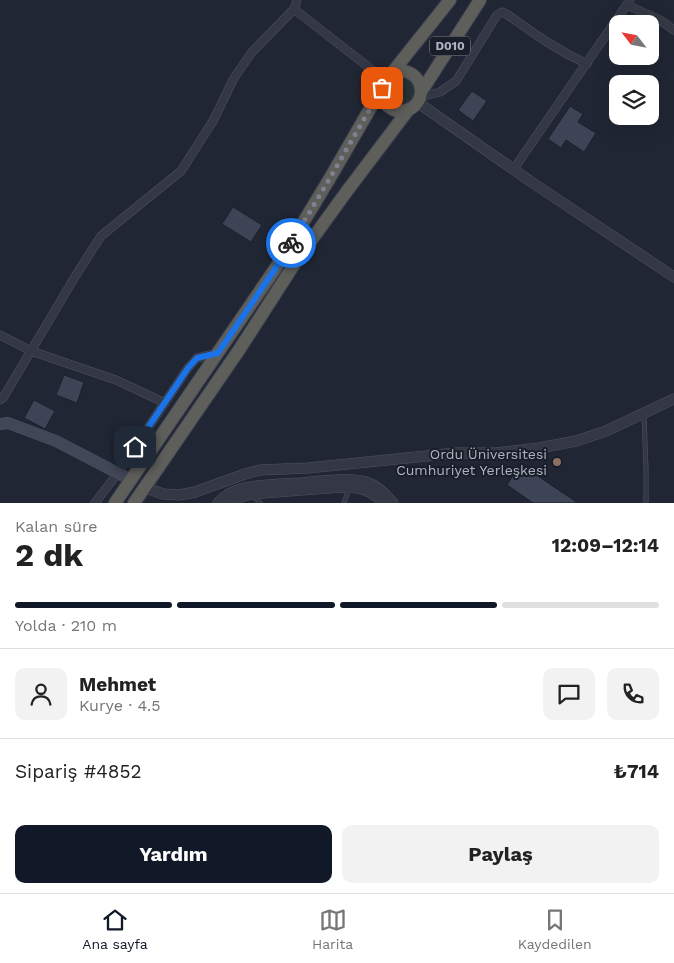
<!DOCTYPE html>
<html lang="tr">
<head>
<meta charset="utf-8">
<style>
	body { margin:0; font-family:"Work Sans",sans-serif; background:#f2f2f2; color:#222; height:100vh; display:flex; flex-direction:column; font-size:19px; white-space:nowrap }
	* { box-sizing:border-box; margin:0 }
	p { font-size:16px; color:#767676 }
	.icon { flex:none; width:28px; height:28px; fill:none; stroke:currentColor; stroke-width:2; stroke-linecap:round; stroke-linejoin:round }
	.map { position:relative; height:503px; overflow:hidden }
	.sheet { display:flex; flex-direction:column; background:#fff; flex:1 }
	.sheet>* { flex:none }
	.needle { width:32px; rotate:302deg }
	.controls { position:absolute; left:609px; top:15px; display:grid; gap:10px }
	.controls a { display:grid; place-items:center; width:50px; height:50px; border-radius:10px; background:#fff; box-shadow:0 5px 20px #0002; font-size:25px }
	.pin { position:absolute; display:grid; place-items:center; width:42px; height:42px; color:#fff; margin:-21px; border-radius:10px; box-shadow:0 2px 8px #0006 }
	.courier { position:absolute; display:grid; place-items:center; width:50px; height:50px; margin:-25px; border:4px solid #1a73e8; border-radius:50%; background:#fff; color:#222; box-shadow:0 1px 6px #0007 }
	.headline em { font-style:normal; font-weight:700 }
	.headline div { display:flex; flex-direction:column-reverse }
	.headline { display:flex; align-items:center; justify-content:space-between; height:85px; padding:0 15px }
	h1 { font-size:32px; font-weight:700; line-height:38px }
	.bar { display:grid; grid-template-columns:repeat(4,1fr); gap:8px 5px; align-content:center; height:60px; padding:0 15px }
	.bar i { height:6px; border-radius:4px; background:#e0e0e0 }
	.bar .on { background:#111827 }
	.bar p { grid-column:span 4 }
	.line { display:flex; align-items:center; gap:12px; padding:0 15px; border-top:1px solid #e0e0e0 }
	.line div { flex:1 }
	.round { display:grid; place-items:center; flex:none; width:52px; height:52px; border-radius:10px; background:#f2f2f2 }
	.action { display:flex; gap:10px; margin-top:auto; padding:10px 15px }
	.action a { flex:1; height:58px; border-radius:10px; background:#111827; color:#fff; font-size:20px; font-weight:700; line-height:58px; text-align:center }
	.action a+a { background:#f2f2f2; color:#222 }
	.dock { display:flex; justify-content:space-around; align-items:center; height:70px; border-top:1px solid #e0e0e0; background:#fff; font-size:14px; color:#767676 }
	.dock a { display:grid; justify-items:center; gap:2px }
	.dock .on { color:#111827 }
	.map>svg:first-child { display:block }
	.green { fill:#253438 }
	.building { fill:#3d4455; stroke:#1b202c }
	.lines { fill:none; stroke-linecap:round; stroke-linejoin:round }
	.service-casing { stroke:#4e5360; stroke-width:5 }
	.minor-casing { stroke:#4e5360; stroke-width:9 }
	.tertiary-casing { stroke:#4e5360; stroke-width:11 }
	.secondary-casing { stroke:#4e5360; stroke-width:12 }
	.trunk-casing { stroke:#3e4350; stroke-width:14 }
	.service { stroke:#343845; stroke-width:4 }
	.minor { stroke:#343845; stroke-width:8 }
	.tertiary { stroke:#343845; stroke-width:10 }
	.secondary { stroke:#424758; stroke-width:11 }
	.trunk { stroke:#5e5e5b; stroke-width:12 }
	.done { stroke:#7d8290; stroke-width:5; stroke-dasharray:0 9 }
	.route { stroke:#1a73e8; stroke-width:6 }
	.education-dot { fill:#8d6e63; stroke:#191e29; stroke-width:2 }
	.labels { text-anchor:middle; stroke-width:4; stroke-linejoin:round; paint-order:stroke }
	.shield { fill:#191e29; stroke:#818694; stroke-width:1 }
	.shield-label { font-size:12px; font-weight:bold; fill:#aeb3c2 }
	.poi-label { font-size:14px; fill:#aeb3c2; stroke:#191e29; text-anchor:end }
</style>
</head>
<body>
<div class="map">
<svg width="674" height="503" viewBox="0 0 674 503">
	<rect width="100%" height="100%" fill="#212634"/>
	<!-- green -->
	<circle class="green" cx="403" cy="91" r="12"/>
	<!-- building -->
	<g class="building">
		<path d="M472 91 487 101 473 121 458 110Z"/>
		<path d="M570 106 583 114 578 122 596 133 584 152 566 140 561 148 548 139Z"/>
		<path d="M233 207 262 225 251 242 222 224Z"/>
		<path d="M64 375 84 382 77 403 56 395Z"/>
		<path d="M34 400 55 411 45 429 24 418Z"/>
		<path d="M520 464 578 503H533L507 485Z"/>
	</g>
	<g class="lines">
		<defs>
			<g id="service">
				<path d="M644 415 646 469V503"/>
				<path d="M253 496 260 503"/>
				<path d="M344 503 349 489"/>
			</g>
			<g id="minor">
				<path d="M627 5 660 20 674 30"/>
				<path d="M294 9 385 80"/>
				<path d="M420 97 440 92 456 81 497 15 502 12 508 15C534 34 557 50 587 64"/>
				<path d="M513 170 630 0"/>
				<path d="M0 335 31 351 116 380 165 403"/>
				<path d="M0 400 3 398 76 275 101 236 181 171 213 121 234 78 252 52 294 9 297 0"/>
				<path d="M95 503 117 474 188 368 197 358 218 353"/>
			</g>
			<g id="tertiary">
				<path d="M417 102 530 181 674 277"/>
				<path d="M144 487 163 494 179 495 195 492 245 474 260 470 308 468 456 453H496L539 448 576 441 606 431 674 399"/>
				<path d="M218 503C224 496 231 492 240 489 260 484 281 484 301 483 318 481 351 477 366 482 377 485 386 494 393 503"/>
				<path d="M229 503 234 499 251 494 341 487C359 487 371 489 384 503"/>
			</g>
			<path id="secondary" d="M0 424 8 423 56 441 131 480"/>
			<g id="trunk">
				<circle cx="401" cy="91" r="20"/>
				<path d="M391 74 450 0"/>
				<path d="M421 92 480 0"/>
				<path d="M115 503 275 269 330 178 382 88"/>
				<path d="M134 503 239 350 297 260 347 191 409 109"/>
			</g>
		</defs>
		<!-- service casing -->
		<use href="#service" class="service-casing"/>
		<!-- minor casing -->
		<use href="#minor" class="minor-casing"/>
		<!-- tertiary casing -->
		<use href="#tertiary" class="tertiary-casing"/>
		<!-- secondary casing -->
		<use href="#secondary" class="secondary-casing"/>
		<!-- trunk casing -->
		<use href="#trunk" class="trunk-casing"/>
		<!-- service -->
		<use href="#service" class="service"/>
		<!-- minor -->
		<use href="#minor" class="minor"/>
		<!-- tertiary -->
		<use href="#tertiary" class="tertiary"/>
		<!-- secondary -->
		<use href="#secondary" class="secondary"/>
		<!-- trunk -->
		<use href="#trunk" class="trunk"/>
	</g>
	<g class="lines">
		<!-- done -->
		<path class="done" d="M291 243 330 178 382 88"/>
		<!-- route -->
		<path class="route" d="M135 447 188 368 197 358 218 353 275 269 291 243"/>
	</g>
	<!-- markers -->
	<circle class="education-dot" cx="557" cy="462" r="5"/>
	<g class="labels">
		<!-- shield labels -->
		<rect class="shield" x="430" y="36.5" width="40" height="19" rx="4"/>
		<g class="shield-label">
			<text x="450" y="50">D010</text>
		</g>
		<!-- poi labels -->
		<g class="poi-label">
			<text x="547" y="459">Ordu Üniversitesi<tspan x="547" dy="16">Cumhuriyet Yerleşkesi</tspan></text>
		</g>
	</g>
</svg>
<div class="controls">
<a><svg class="needle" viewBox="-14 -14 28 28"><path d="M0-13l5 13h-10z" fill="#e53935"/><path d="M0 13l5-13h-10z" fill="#767676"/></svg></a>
<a><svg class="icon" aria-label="layers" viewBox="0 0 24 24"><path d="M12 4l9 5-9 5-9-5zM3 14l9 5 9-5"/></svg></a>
</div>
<div class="pin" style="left:382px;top:88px;background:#ea580c"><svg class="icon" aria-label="bag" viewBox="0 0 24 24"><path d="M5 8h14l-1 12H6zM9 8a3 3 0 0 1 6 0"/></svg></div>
<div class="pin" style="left:135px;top:447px;background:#1f2937"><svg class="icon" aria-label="home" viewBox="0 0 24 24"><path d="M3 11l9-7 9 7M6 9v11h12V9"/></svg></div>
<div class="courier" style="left:291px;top:243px"><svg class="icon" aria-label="bike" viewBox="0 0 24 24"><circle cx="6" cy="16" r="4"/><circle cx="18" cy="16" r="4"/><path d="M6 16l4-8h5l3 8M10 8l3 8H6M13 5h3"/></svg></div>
</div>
<section class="sheet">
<div class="headline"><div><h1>2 dk</h1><p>Kalan süre</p></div><em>12:09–12:14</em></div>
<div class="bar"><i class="on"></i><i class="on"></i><i class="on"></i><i></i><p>Yolda · 210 m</p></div>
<div class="line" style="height:90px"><a class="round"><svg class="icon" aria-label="person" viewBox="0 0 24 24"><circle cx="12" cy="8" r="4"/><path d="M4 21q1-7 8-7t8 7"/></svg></a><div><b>Mehmet</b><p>Kurye · 4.5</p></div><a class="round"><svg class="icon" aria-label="chat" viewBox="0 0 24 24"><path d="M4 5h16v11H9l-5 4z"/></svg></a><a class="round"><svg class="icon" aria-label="phone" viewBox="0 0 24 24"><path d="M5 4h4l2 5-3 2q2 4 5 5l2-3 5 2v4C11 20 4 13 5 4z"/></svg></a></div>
<div class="line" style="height:65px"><div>Sipariş #4852</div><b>₺714</b></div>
<div class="action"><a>Yardım</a><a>Paylaş</a></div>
</section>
<nav class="dock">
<a class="on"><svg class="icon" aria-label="home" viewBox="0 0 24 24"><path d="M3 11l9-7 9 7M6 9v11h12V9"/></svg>Ana sayfa</a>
<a><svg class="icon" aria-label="map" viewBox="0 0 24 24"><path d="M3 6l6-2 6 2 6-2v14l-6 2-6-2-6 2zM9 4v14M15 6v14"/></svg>Harita</a>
<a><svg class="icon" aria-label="saved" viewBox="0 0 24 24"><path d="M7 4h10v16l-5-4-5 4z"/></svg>Kaydedilen</a>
</nav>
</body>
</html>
